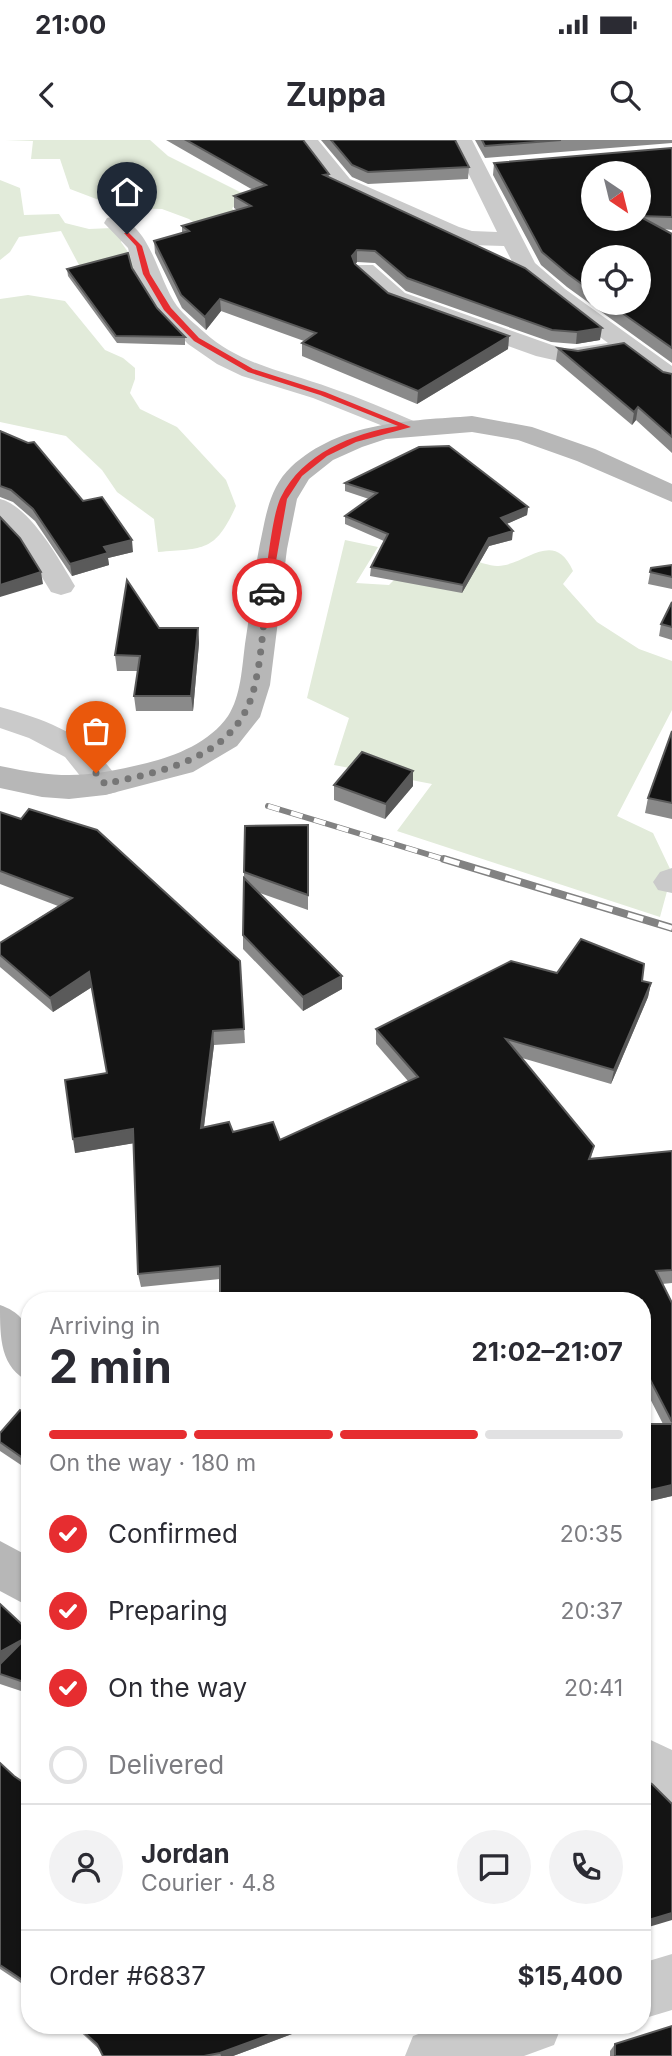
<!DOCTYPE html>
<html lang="en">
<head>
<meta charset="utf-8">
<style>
	body { margin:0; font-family:Inter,sans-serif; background:#f2f2f3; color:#2b2b33; height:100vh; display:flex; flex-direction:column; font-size:26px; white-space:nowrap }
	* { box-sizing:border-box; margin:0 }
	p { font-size:23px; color:#7c7c81 }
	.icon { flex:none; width:38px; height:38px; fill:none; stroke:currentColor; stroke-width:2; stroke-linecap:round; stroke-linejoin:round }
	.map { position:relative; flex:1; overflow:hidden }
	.sheet { position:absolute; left:21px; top:1152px; width:630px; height:742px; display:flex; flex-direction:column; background:#fff; border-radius:28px; box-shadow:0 2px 5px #0004 }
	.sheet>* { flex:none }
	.needle { width:46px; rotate:145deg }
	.tools { position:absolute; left:581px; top:21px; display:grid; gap:14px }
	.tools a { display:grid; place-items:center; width:70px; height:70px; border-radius:50%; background:#fff; box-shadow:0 2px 5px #0004; font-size:35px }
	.pin { position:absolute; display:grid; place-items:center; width:60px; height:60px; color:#fff; margin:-72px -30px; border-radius:50% 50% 50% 0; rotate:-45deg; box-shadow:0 0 7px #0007 }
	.pin .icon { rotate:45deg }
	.courier { position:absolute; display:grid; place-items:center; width:70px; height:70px; margin:-35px; border:5px solid #e62d30; border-radius:50%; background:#fff; color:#222; box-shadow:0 2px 9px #0007 }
	.head em { font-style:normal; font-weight:700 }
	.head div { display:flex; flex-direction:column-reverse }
	.head { display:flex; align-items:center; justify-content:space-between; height:119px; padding:0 28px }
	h1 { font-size:46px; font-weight:700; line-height:52px }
	.bar { display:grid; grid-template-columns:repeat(4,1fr); gap:10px 7px; align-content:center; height:84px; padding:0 28px }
	.bar i { height:9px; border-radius:5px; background:#e1e1e2 }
	.bar .active { background:#e62d30 }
	.bar p { grid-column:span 4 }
	.line { display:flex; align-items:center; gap:18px; padding:0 28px; border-top:2px solid #e1e1e2 }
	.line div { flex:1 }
	.round { display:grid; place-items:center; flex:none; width:74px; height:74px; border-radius:37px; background:#f2f2f3 }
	ol { padding:0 28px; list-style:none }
	li { display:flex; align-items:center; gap:21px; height:77px }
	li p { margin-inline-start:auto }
	li .icon { padding:7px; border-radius:50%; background:#e62d30; color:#fff; stroke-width:4 }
	li:last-child { color:#7c7c81 }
	li i { width:38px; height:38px; border:4px solid #e1e1e2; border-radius:50% }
	.status { display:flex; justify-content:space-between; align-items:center; height:49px; padding:0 35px; background:#fff; direction:ltr }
	.status svg { height:19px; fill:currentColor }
	header { display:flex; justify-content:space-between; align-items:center; height:91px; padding:0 28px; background:#fff; font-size:32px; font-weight:700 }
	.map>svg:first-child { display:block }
	.green { fill:#e2ebda }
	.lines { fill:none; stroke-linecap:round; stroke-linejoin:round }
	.street { fill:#cacaca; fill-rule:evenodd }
	.secondary { fill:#b7b7b7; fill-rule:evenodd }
	.rail-far1-casing { stroke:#828282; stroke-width:6 }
	.rail-casing { stroke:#828282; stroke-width:8 }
	.rail-far1 { stroke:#fff; stroke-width:4.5; stroke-dasharray:12; stroke-linecap:butt }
	.rail { stroke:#fff; stroke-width:5; stroke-dasharray:16; stroke-linecap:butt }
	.wall { fill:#8a8a8a; fill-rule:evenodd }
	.shaded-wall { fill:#5a5a5a }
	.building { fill:#141414; stroke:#5a5a5a; stroke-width:2 }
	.route { fill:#e62d30 }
	.done { stroke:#767676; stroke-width:7; stroke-dasharray:0 12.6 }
</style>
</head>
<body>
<div class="status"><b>21:00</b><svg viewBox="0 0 49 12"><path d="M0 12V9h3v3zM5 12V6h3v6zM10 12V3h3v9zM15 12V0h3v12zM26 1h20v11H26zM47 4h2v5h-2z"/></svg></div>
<header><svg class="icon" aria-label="back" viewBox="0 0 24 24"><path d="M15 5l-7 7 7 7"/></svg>Zuppa<svg class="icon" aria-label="search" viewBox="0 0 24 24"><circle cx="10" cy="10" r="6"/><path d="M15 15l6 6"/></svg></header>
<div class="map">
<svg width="672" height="1916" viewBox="0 0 672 1916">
	<rect width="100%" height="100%" fill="#fff"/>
	<!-- green -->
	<g class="green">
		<path d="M5 0H150L168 16 242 53 244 59 232 68 245 84 212 95 189 79 162 69 120 68 70 49 60 19H31L33 1Z"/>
		<path d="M0 40 20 48 24 75 59 74 65 83 89 89 112 88 124 96 121 102 128 112 141 122 140 131 116 133 79 125 61 91 19 97 10 112 0 120Z"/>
		<path d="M28 155 65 161 105 210 123 218 135 228V239L130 253 140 269 177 287 226 340 236 366C215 412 205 408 158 412L154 379 117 352 102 330 66 296 0 282V159Z"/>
		<path d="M345 400 378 407 356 443 389 445 430 404C444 408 486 427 498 426 526 425 554 388 573 431L563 444 597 482 639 509 672 521V570L617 676 653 693 672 733 660 777 397 691 432 644 334 625 349 578 307 558Z"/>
	</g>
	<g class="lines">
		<!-- street -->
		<g class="street">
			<path d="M297 0H318L350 39 459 87 472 91 497 92 452 0H472L535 123 565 149 672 226V245L663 243 619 211 617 215 567 223 536 216 389 163 357 135 354 130 357 125H373L405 153 552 205 567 209 608 203 549 159 517 131 504 106 470 105 443 97 334 49Z"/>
			<path d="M115 76C152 86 157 138 177 166 184 175 195 184 204 192 240 225 287 232 331 248 360 258 388 270 416 282L420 287 416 292 407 295 398 292 313 258 242 236 217 224 188 204 160 175 135 134 128 108 104 83 107 78Z"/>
			<path d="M0 359C30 366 60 421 75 446L71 452 61 455 51 452 24 408 0 383Z"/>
			<path d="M0 567C52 581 92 597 121 644L117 652 105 655 93 652 65 617 29 598 0 588Z"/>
			<path d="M672 728V753L658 750 653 742 660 732Z"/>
			<path d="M642 1596 672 1610V1664L642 1649Z"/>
			<path d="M672 1814V1870L642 1879V1823Z"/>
			<path d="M443 1885H562L554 1905 524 1916H405L413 1896Z"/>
		</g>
		<!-- secondary -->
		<g class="secondary">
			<path d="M472 276 532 287 595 309 672 344V362L577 321 518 300 472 292 386 299 362 307 333 320 309 339 297 359 287 409 270 545 260 577 237 606 193 632 105 655 69 659 42 657 0 648V626C61 639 86 638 147 623 176 616 210 602 228 576 241 556 242 527 245 504 251 467 254 430 262 394 267 369 272 345 291 327 341 281 409 281 472 276Z"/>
			<path d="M0 1165C38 1178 30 1208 30 1242 0 1228 0 1198 0 1165Z"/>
			<path d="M0 1401 30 1417V1467L0 1451Z"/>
		</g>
		<defs>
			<path id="rail-far1" d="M268 666 450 721"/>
			<path id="rail" d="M444 719 672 788"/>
		</defs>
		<!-- rail-far1 casing -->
		<use href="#rail-far1" class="rail-far1-casing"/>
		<!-- rail casing -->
		<use href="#rail" class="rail-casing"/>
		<!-- rail-far1 -->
		<use href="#rail-far1" class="rail-far1"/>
		<!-- rail -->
		<use href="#rail" class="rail"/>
	</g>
	<!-- wall -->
	<g class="wall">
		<path d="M166 0H303L329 34V37L600 200 576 204 551 202 406 151 375 123 357 122 355 124 388 153 509 196 508 209 417 264 302 216V203L304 201 221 171 206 190 182 168 155 113 154 101 182 93V86L237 70 234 68V56L253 50Z"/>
		<path d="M321 0H455L469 27 468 39 368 44 352 37Z"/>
		<path d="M475 0H672V3L485 18Z"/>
		<path d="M672 8V90L663 89 672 94V223L567 147 541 125 493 35 494 23ZM593 117 639 163H593Z"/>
		<path d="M132 128 157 168 185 197V205L117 203 68 136 67 129Z"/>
		<path d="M558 208 672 234V313L636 280 632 285 556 221Z"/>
		<path d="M0 291 83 361 133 412 108 418 109 425 72 436 35 381 13 362 0 357Z"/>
		<path d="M345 343 528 367 527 375 506 384 512 400 489 406 462 453 370 436 371 427 384 401 345 384V376L369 359 345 351Z"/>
		<path d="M672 425V449L648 444 651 428Z"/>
		<path d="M672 462V500L659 496 661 484Z"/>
		<path d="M159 488H198L199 503 193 571H136L134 556 138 531H117L115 515Z"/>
		<path d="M672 591V679L645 673 648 658Z"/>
		<path d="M334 645 413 646 385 679 334 660Z"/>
		<path d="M0 672 240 821 245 903 214 905 204 987 280 1000 408 941 376 904V889L557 833 651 843 648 857 611 944 522 918 594 1006 591 1018 672 1011V1143L662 1144 672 1163V1356L642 1363 663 1284 642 1243V1160L220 1139 141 1147 138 1134 134 1003 75 1013 107 933 92 847 53 872 0 827V803L58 766 0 744Z"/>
		<path d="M308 685V770L257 752 342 836V849L303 871 243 809V795L244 732Z"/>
		<path d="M30 1276V1331L0 1311V1293Z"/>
		<path d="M0 1464 30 1492V1554L0 1544Z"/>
		<path d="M0 1623 14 1636 30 1647V1849L0 1829Z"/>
		<path d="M73 1885H316L233 1916H103L100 1910Z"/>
		<path d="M615 1904 672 1916H610V1911Z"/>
	</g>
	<!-- shaded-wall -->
	<g class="shaded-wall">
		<path d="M357 110V122L352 129V116Z"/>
		<path d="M220 159 221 171 206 190 205 177Z"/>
		<path d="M602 188 600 200 576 204 577 192Z"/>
		<path d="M509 196 508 209 417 264 418 251Z"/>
		<path d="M638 267 636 280 632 285 634 272Z"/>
		<path d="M528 367 527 375 500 387 501 378Z"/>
		<path d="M513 391 512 400 489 406 462 453 463 445 489 398Z"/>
		<path d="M132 400 133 412 108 418 109 425 72 436 70 424 104 407Z"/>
		<path d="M41 432 43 444 0 457V445Z"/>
		<path d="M198 488 199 503 193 571 191 556Z"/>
		<path d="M413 631V646L385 679 386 664Z"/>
		<path d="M89 832 92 847 53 872 50 858Z"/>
		<path d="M342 836V849L303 871V857Z"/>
		<path d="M651 843 648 857 611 944 614 930Z"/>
		<path d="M213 891 214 905 202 1002 201 988Z"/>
		<path d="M133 989 135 1003 75 1013 73 999Z"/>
		<path d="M672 1345V1356L642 1363V1352Z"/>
		<path d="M27 1497 0 1527V1512Z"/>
		<path d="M672 1773V1780L642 1789V1782Z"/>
		<path d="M296 1885H316L233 1916H221L220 1913Z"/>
	</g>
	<!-- building -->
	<g class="building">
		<path d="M186 0H303L329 34 324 35 525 128 602 188 577 192 552 190 407 138 375 111 357 110 352 116 355 124 388 153 509 196 418 251 302 203 316 193 220 159 205 177 181 155 154 101 189 91 182 86 251 66 234 56 266 45Z"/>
		<path d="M331 0H455L469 27 368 32 352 25Z"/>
		<path d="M482 0H561L485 6Z"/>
		<path d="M672 8V77L639 76V33H593V79H639V76L672 94V208L608 163H639V117H593V152L568 134 542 112 494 23Z"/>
		<path d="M128 113 132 128 157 168 185 197 116 196 67 129Z"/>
		<path d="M624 203 663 232 672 234V297L638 267 634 272 558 208 578 211Z"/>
		<path d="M0 291 28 303 34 302 83 361 102 357 132 400 104 407 108 413 70 424 33 369 11 350 0 346Z"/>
		<path d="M449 306 528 367 501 378 513 391 489 398 463 445 371 427 388 394 345 376 377 353 345 343 419 307Z"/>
		<path d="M0 377 20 398 41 432 0 445Z"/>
		<path d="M672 425V437L650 432 651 428Z"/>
		<path d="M127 440 159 488H198L191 556H134L140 516 115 515Z"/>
		<path d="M672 462V487L661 484Z"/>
		<path d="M672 591V663L648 658Z"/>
		<path d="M362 612 413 631 386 664 334 645Z"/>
		<path d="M29 669 97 690 240 821 244 889 213 891 201 988 229 982 233 992 273 982 280 1000 418 937 376 889 511 821 557 833 581 799 644 824 642 841 651 843 614 930 506 899 594 1006 589 1019 672 1011V1130L656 1131 672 1163V1282L642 1224V1160H220V1126L138 1134 133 989 73 999 65 940 107 933 89 832 50 858 0 815V803L72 758 0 731V672L21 679Z"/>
		<path d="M308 685V755L244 732 245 686Z"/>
		<path d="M244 738 342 836 303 857 243 795Z"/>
		<path d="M20 1270 30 1276V1323L0 1302V1293Z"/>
		<path d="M642 1284H672V1345L642 1352Z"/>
		<path d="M0 1464 30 1492V1544L0 1534V1524L27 1497 0 1512Z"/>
		<path d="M0 1623 14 1636 30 1647V1845L0 1825Z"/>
		<path d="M642 1636 646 1641 652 1644 672 1664V1773L642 1782Z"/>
		<path d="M76 1885H296L220 1913 204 1916H103L97 1904Z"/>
		<path d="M672 1886V1916H615V1904Z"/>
	</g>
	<!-- route -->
	<path class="route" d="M124 93H129L142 106 150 134 171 168 199 198 253 229 325 252 411 287 356 302 327 316 302 336 287 359 270 455 263 453C267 431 272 374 281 357 302 314 353 293 398 286L320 255 248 232 194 201 164 170 143 134 136 106Z"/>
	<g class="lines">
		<!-- done -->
		<path class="done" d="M96 633 105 644C167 630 240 617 255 544 262 515 263 483 267 453"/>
	</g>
</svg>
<div class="tools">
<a><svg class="needle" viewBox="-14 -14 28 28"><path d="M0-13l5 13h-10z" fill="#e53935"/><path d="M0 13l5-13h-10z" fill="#7c7c81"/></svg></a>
<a><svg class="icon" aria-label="locate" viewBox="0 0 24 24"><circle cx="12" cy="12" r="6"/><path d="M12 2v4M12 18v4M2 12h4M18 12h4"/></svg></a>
</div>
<div class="pin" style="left:96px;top:633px;background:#ea580c"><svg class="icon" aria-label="bag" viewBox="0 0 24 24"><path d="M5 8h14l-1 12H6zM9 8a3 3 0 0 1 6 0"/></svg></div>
<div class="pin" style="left:127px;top:94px;background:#1f2937"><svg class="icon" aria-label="home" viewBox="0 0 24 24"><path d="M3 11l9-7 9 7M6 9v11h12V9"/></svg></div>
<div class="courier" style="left:267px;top:453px"><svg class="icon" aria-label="car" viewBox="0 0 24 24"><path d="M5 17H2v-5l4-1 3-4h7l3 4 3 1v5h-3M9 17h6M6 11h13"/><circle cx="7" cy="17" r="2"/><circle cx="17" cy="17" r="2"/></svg></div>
<section class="sheet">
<div class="head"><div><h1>2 min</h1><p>Arriving in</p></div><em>21:02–21:07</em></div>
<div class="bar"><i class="active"></i><i class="active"></i><i class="active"></i><i></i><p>On the way · 180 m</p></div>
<ol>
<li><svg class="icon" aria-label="check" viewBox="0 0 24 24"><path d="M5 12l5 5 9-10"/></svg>Confirmed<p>20:35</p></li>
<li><svg class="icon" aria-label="check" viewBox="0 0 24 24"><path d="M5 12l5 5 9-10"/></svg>Preparing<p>20:37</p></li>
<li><svg class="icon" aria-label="check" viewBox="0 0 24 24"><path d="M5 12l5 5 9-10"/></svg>On the way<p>20:41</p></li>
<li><i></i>Delivered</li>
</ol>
<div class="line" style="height:126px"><a class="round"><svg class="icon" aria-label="person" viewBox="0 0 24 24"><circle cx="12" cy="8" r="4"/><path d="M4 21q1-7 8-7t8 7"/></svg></a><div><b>Jordan</b><p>Courier · 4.8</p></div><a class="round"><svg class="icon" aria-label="chat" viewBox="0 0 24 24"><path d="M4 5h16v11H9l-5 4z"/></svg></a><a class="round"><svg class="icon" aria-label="phone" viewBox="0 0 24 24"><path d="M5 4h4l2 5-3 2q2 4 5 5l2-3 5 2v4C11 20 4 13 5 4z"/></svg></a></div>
<div class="line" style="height:91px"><div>Order #6837</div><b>$15,400</b></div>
</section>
</div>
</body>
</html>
